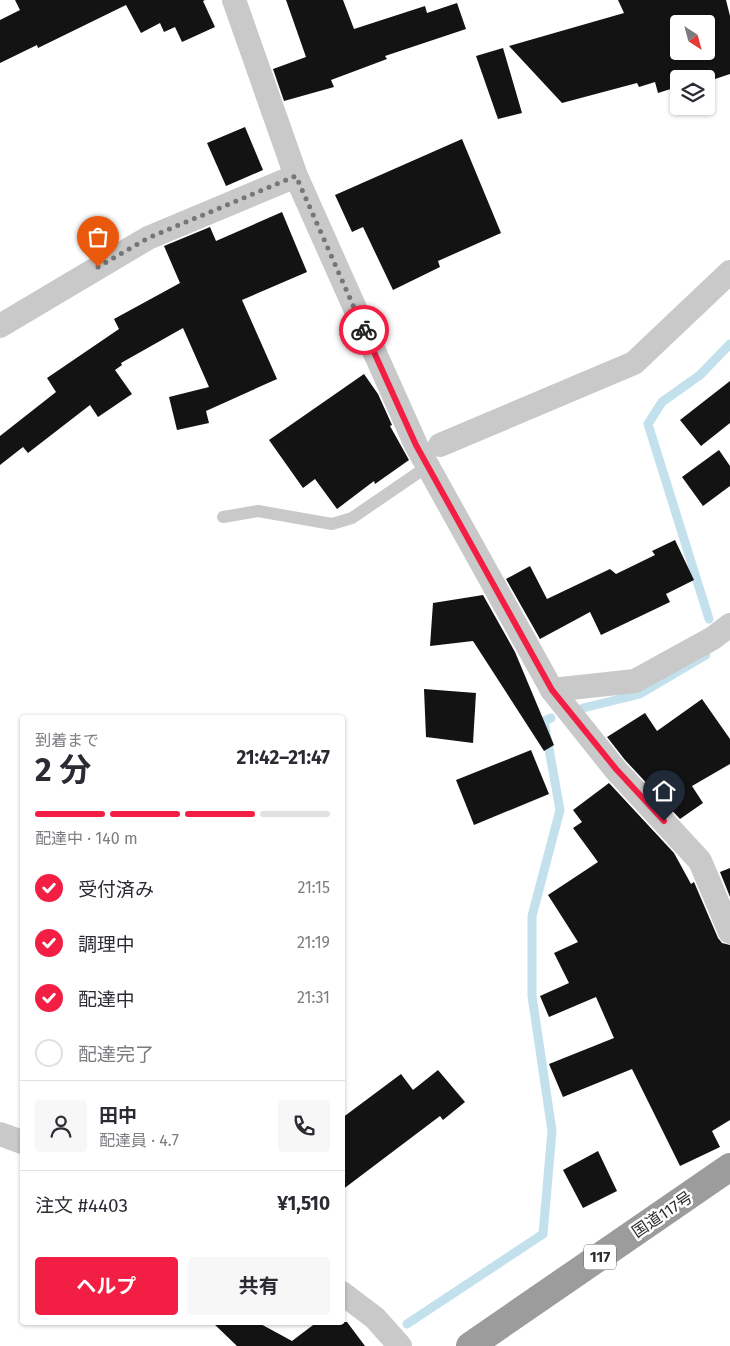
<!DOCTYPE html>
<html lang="ja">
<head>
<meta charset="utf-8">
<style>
	body { margin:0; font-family:"Fira Sans","Noto Sans JP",sans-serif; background:#f7f7f7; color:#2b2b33; height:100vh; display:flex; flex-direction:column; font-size:19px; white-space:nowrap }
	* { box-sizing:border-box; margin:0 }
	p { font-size:16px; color:#7c7c81 }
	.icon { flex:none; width:28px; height:28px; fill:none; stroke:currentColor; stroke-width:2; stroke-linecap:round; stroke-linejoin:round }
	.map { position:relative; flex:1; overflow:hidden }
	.details { position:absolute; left:20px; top:715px; width:325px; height:610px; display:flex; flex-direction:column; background:#fff; border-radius:5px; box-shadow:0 1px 4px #0004 }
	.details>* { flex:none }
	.needle { width:32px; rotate:144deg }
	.tools { position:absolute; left:670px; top:15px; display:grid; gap:10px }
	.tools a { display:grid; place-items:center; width:45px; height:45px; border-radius:5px; background:#fff; box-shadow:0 1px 4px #0004; font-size:25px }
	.pin { position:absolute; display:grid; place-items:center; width:42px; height:42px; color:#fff; margin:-51px -21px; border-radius:50% 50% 50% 0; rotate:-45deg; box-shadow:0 0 5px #0007 }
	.pin .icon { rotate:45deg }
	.courier { position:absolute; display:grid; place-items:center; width:50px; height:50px; margin:-25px; border:4px solid #f31e43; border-radius:50%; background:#fff; color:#222; box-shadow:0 1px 6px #0007 }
	.summary em { font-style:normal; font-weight:700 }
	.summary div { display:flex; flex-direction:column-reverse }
	.summary { display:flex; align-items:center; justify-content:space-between; height:85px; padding:0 15px }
	h1 { font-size:32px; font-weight:700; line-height:38px }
	.bar { display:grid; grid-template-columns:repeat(4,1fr); gap:8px 5px; align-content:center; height:60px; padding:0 15px }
	.bar i { height:6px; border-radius:4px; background:#e1e1e2 }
	.bar .active { background:#f31e43 }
	.bar p { grid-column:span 4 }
	.line { display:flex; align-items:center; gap:12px; padding:0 15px; border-top:1px solid #e1e1e2 }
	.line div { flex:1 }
	.round { display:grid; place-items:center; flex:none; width:52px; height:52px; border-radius:5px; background:#f7f7f7 }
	ol { padding:0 15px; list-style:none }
	li { display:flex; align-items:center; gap:15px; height:55px }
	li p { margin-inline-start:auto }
	li .icon { padding:5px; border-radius:50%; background:#f31e43; color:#fff; stroke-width:4 }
	li:last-child { color:#7c7c81 }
	li i { width:28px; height:28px; border:2px solid #e1e1e2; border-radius:50% }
	.primary-button { display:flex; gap:10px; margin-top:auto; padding:10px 15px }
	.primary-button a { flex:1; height:58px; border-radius:5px; background:#f31e43; color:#fff; font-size:20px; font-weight:700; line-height:58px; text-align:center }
	.primary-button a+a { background:#f7f7f7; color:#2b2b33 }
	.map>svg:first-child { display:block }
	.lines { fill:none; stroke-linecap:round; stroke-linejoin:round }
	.stream { stroke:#c2e1ed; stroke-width:9 }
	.building { fill:#131313; fill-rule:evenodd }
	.service { stroke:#c9c9c9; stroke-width:12 }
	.minor { stroke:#c9c9c9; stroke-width:24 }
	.trunk { stroke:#9c9c9c; stroke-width:28 }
	.done { stroke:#767676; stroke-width:5; stroke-dasharray:0 9 }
	.route { stroke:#f31e43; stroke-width:6 }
	.labels { text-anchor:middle; stroke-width:5; stroke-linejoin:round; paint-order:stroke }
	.shield { fill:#fff; stroke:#6b6b6b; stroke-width:1 }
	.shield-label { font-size:15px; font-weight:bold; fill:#2c2c2c }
	.street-label { font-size:16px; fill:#2c2c2c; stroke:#fff }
</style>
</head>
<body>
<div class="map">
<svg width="730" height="1346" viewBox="0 0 730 1346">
	<rect width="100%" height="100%" fill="#fff"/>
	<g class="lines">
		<!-- stream -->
		<g class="stream">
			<path d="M709 619 648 424 662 402 700 375 730 344"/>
			<path d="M583 708 640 694 706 655"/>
			<path d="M407 1324 543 1234 552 1131 532 996V916L560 810 544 721 551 718"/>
		</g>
	</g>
	<!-- building -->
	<g class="building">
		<path d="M15 0H205L203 1 215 27 182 42 175 27 164 32 160 23 141 33 126 5 38 48 37 45 0 63V20L20 10Z"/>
		<path d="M286 0H343L354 29 425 6 427 13 457 3 466 29 385 56 387 59 331 80 334 87 284 101 273 69 306 57Z"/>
		<path d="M618 0H726L730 16V74L706 82V79H679L678 90 677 87 658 93 655 82 639 87 637 83 562 103 509 46 624 13ZM679 24H706V51H679Z"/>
		<path d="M503 48 522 113 498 119 476 56Z"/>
		<path d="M245 127 263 170 226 186 207 143Z"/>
		<path d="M462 139 501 233 438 261 440 267 393 290 363 227 352 232 335 195Z"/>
		<path d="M282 212 307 272 242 300 277 379 206 411 209 423 177 430 169 397 209 387 183 328 121 363 122 365 115 370 132 394 98 417 90 405 28 453 23 447 0 465V436L56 392 47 378 119 329 114 319 180 283 164 246 210 227 216 241Z"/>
		<path d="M364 374 378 394 392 425 390 426 409 460 375 484 374 481 337 509 315 479 303 488 269 440Z"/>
		<path d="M730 381V423L701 446 680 420Z"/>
		<path d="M719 450 730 466V486L703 506 682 477Z"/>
		<path d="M675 540 694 580 666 594 670 602 601 635 590 612 540 639 506 579 530 566 547 599 610 569 616 574 655 555 652 551Z"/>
		<path d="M483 595 515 652 554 745 544 751 473 641 430 646 433 603Z"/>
		<path d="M424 689 476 693 473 743 426 737Z"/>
		<path d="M702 699 730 739V764L692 786 703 803 680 819 625 760 607 737 645 713 657 731Z"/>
		<path d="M531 750 549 794 474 825 456 780Z"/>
		<path d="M609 783 674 853 691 884 694 882 718 938 722 943 730 945V1120L712 1131 720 1147 680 1166 632 1069 563 1097 549 1064 614 1038 596 997 549 1017 540 996 569 983 554 953 578 942 548 895 598 862 573 828 582 822 573 810Z"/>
		<path d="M730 868V897L720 872Z"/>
		<path d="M438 1070 465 1102 443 1120 440 1116 342 1190V1118L401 1074 413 1090Z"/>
		<path d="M598 1151 617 1191 583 1208 563 1170Z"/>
		<path d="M212 1322H257L292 1341 317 1322H347L365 1346H237Z"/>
	</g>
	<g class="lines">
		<!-- service -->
		<path class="service" d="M223 517 258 511 332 524 352 518 428 466"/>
		<!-- minor -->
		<g class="minor">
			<path d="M234 0 296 176 416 445 552 690 615 769 700 861 730 932"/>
			<path d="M0 326 148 238 296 176"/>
			<path d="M440 445 634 363 730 272"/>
			<path d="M552 690 635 681 713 638 730 625"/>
			<path d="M0 1134 22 1142"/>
			<path d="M342 1293 375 1318 400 1346"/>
		</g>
		<!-- trunk -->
		<path class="trunk" d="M470 1346 730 1167"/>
	</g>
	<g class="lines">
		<!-- done -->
		<path class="done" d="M98 267 148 238 296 176 364 330"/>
		<!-- route -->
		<path class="route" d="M364 330 416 445 552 690 616 769 664 821"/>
	</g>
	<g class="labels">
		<!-- shield labels -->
		<rect class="shield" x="584" y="1244.5" width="32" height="25" rx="4"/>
		<g class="shield-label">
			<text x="600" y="1262">117</text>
		</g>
		<!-- street labels -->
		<g class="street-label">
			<text transform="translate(662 1214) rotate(-34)" y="6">国道117号</text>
		</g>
	</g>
</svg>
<div class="tools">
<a><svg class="needle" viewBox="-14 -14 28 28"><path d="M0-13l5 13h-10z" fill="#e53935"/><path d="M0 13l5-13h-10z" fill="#7c7c81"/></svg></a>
<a><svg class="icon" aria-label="layers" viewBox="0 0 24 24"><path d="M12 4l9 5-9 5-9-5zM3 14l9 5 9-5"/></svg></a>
</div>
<div class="pin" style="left:98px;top:267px;background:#ea580c"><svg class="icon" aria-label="bag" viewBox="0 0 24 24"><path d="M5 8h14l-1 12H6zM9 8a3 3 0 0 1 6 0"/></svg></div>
<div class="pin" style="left:664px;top:821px;background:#1f2937"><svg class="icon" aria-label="home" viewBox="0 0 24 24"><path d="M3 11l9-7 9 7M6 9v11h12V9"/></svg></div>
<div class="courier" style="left:364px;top:330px"><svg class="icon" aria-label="bike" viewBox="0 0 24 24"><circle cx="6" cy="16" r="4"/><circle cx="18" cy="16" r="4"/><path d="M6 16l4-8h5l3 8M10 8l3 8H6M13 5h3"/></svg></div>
<section class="details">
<div class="summary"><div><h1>2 分</h1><p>到着まで</p></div><em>21:42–21:47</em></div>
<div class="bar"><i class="active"></i><i class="active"></i><i class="active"></i><i></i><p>配達中 · 140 m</p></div>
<ol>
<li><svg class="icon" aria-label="check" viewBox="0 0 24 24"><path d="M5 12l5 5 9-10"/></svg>受付済み<p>21:15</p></li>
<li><svg class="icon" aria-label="check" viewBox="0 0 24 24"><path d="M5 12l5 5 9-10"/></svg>調理中<p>21:19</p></li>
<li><svg class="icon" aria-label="check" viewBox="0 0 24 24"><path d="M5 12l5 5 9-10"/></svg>配達中<p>21:31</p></li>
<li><i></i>配達完了</li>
</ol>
<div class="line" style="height:90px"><a class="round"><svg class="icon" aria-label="person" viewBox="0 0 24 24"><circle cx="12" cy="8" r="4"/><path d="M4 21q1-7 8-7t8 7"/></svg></a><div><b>田中</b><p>配達員 · 4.7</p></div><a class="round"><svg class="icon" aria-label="phone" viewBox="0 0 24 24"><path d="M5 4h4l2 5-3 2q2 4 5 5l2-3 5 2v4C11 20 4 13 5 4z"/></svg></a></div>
<div class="line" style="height:65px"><div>注文 #4403</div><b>¥1,510</b></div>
<div class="primary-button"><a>ヘルプ</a><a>共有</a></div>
</section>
</div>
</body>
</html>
